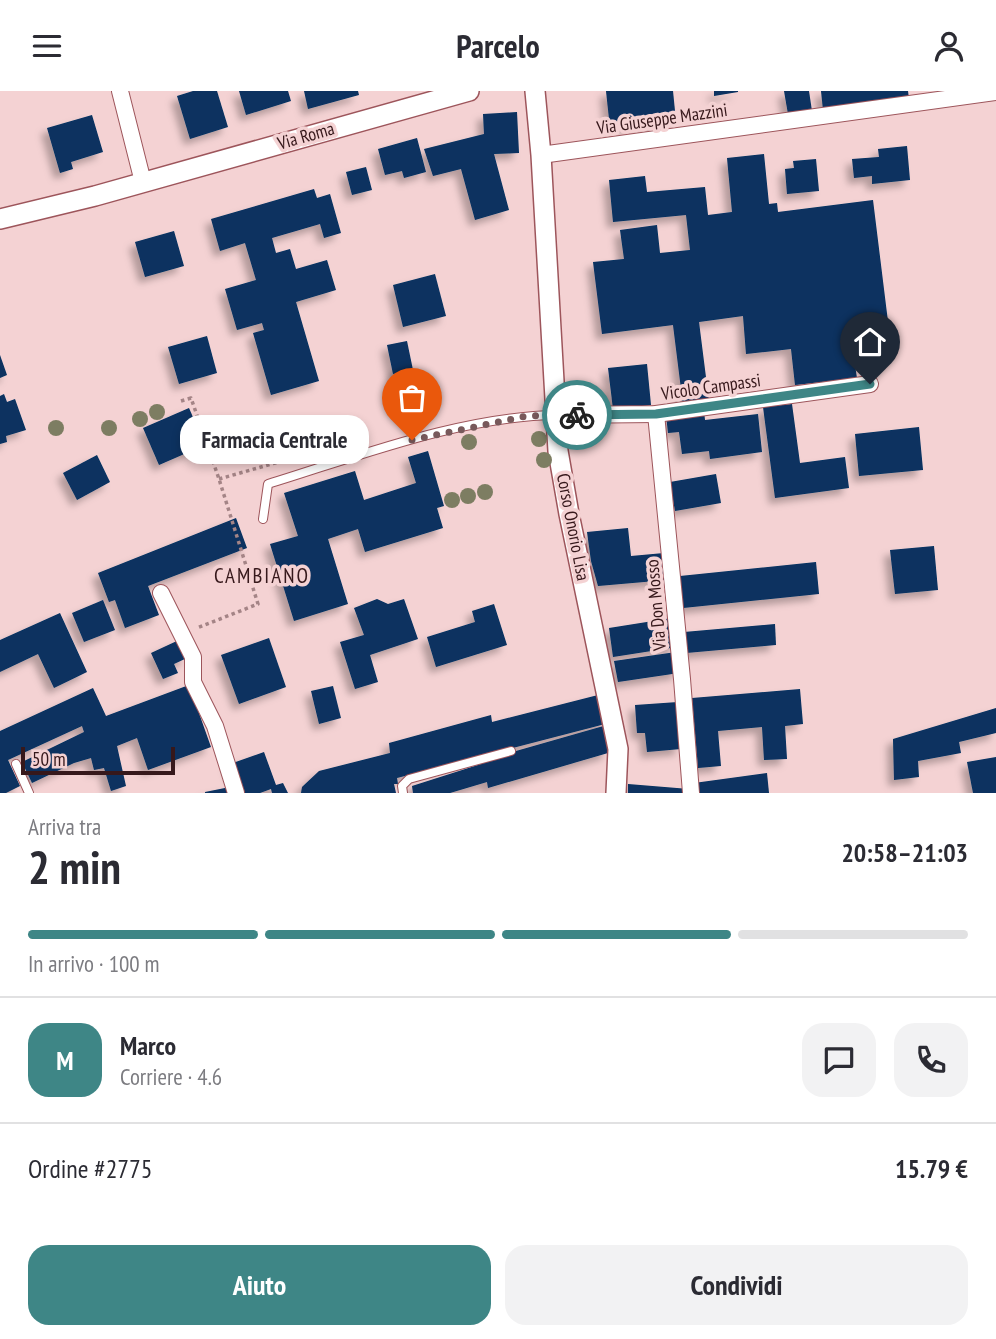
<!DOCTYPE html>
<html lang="it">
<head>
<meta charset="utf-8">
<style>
	body { margin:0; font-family:"PT Sans Narrow",sans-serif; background:#f2f2f3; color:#2b2b33; height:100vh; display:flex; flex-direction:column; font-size:26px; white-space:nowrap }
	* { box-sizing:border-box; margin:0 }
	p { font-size:23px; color:#7c7c81 }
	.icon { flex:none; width:38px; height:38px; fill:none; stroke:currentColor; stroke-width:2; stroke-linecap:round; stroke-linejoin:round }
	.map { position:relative; height:702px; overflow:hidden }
	.side { display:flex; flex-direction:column; background:#fff; flex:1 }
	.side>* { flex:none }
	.scale { position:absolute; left:21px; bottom:18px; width:154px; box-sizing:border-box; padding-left:7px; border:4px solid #36181b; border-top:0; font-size:19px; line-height:24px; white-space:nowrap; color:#36181b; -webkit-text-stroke:5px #f4d2d3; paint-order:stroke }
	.pin { position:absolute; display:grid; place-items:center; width:60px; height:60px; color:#fff; margin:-72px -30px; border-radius:50% 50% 50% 0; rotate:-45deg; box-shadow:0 0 7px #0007 }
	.pin .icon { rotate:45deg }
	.courier { position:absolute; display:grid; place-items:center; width:70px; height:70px; margin:-35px; border:5px solid #3e8686; border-radius:50%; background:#fff; color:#222; box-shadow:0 2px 9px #0007 }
	.bubble { position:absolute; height:49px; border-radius:21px; background:#fff; box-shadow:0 4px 10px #0003; font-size:23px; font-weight:700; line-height:49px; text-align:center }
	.head em { font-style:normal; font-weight:700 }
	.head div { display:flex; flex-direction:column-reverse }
	.head { display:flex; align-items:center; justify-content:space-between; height:119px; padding:0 28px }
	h1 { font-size:46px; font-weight:700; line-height:52px }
	.bar { display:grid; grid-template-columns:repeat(4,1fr); gap:10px 7px; align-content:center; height:84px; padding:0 28px }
	.bar i { height:9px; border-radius:5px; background:#e1e1e2 }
	.bar .on { background:#3e8686 }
	.bar p { grid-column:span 4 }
	.line { display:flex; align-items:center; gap:18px; padding:0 28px; border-top:2px solid #e1e1e2 }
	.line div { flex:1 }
	.round { display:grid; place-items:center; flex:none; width:74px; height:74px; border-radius:21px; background:#f2f2f3 }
	.primary-button { display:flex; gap:14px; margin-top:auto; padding:14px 28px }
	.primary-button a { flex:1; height:80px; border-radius:21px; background:#3e8686; color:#fff; font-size:28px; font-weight:700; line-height:80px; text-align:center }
	.primary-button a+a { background:#f2f2f3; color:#2b2b33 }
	header { display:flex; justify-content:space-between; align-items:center; height:91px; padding:0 28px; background:#fff; font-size:32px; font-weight:700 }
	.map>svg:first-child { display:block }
	.building { fill:#073160; filter:url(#shadow) }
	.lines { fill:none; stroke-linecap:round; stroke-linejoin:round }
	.service-casing { stroke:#9d555b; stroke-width:10 }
	.minor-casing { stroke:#9d555b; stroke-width:18 }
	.tertiary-casing { stroke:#9d555b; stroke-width:22 }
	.path { stroke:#a48486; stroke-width:3.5; stroke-dasharray:3.5 3.5; stroke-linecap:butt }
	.service { stroke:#fff; stroke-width:8 }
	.minor { stroke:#fff; stroke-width:16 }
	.tertiary { stroke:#fff; stroke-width:19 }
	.tree { fill:#7d7d62 }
	.done { stroke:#78595b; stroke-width:7; stroke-dasharray:0 12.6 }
	.route { stroke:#3e8686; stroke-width:9 }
	.labels { text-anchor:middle; stroke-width:7; stroke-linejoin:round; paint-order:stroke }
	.street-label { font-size:18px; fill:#36181b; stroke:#f4d2d3 }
	.quarter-label { font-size:21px; letter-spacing:2px; fill:#36181b; stroke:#f4d2d3 }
</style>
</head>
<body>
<header><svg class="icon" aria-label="menu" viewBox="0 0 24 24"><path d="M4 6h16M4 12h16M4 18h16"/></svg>Parcelo<svg class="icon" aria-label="person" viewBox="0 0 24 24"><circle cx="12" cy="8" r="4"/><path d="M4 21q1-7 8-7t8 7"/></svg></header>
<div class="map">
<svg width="996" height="702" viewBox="0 0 996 702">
	<defs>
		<filter id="shadow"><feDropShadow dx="-6" dy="6" stdDeviation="3.5" flood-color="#0004"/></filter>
	</defs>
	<rect width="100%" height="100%" fill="#f4d2d3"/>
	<!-- building -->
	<g class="building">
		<path d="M193 0H217L228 36 190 48 177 5Z"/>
		<path d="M239 0H288L291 10 246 24Z"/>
		<path d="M304 0H358L359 4 308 18Z"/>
		<path d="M606 0H673L676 30 610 37Z"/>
		<path d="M714 0H738V1L714 5Z"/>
		<path d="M784 0H809L812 20 788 23Z"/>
		<path d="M821 0H908L909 8 823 19Z"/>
		<path d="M517 21 519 62 494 63 509 119 475 129 461 78 433 85 424 58 484 43 483 23Z"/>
		<path d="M92 24 103 61 71 71 73 78 60 82 47 37Z"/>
		<path d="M417 47 426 81 404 87 402 80 385 84 378 58Z"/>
		<path d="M907 55 910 89 872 93V85L854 87 852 68 879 66 878 58Z"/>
		<path d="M764 63 769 113 777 112 778 121 873 109 892 263 854 268 857 287 795 294 791 258 746 263 743 225 699 231 709 310 683 314 673 234 602 243 593 171 624 168 620 139 657 134 660 162 690 159 686 124 613 131 609 89 645 85 647 101 705 96 708 124 732 121 727 67Z"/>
		<path d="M816 68 819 100 787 103 785 78 794 77 793 70Z"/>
		<path d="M366 76 372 99 352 104 346 81Z"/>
		<path d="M314 98 317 107 330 103 341 142 324 147 320 133 272 147 276 162 290 158 296 178 327 169 336 199 296 211 319 290 271 304 253 242 264 239 262 232 237 239 225 198 256 189 245 152 220 160 211 128Z"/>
		<path d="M174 140 184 175 145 186 135 151Z"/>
		<path d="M435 183 446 225 403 236 393 194Z"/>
		<path d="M207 245 217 282 179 293 168 256Z"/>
		<path d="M407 250 413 279 393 283 387 254Z"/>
		<path d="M0 264 7 284 0 287Z"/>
		<path d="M647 273 651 314 613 318 608 277Z"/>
		<path d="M4 303 7 311 15 308 26 339 6 345 7 351 0 353V305Z"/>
		<path d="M792 313 800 372 845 366 849 397 775 407 763 316Z"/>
		<path d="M189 317 205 354 159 374 143 337Z"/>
		<path d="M704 320 705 329 758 323 762 361 710 368 709 360 682 363 679 341 668 342 666 324Z"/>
		<path d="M919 336 923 379 859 385 855 343Z"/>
		<path d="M428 360 444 415 437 417 443 437 365 461 358 438 328 448 348 513 294 530 270 453 298 445 284 402 355 380 364 409 416 392 408 366Z"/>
		<path d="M97 364 110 391 77 409 63 382Z"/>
		<path d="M716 383 721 412 675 420 670 391Z"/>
		<path d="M236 427 247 457 148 495 159 524 125 537 115 509 109 511 98 482Z"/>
		<path d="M628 437 631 465 664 462 667 489 598 495 591 470 587 441Z"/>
		<path d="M934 455 938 499 895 503 890 459Z"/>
		<path d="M816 471 819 503 683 517 680 485Z"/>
		<path d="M377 508 388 513 404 508 418 548 370 564 378 591 355 598 340 551 364 544 354 517Z"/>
		<path d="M103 509 115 539 84 551 72 522Z"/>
		<path d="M494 513 507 554 436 576 427 546 475 531 472 520Z"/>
		<path d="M60 522 87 581 54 597 38 563 0 581V549Z"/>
		<path d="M672 527 677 556 613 566 609 537Z"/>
		<path d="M775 533 776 554 686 562 684 541Z"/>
		<path d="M269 547 286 596 239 613 221 564Z"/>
		<path d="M179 549 187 567 174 573 178 582 163 588 151 562Z"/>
		<path d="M676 561 679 582 618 591 614 570Z"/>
		<path d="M189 594 211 656 148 679 137 647 117 655 126 695 111 700 104 677 94 679 91 667 74 672 32 692 22 671 84 641 82 635 8 669 20 695 6 702H0V640L93 597 106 625Z"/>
		<path d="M333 595 341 627 319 633 311 600Z"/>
		<path d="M800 598 803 633 785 635 787 668 764 669 762 636 718 640 721 675 698 677 692 607Z"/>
		<path d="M602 603 609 632 397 687 398 693H394L396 702H301L302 696 319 680 390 662 389 652 491 624 492 631Z"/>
		<path d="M678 611 681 658 647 661 645 642H637L635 614Z"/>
		<path d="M996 617V642L959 651 961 662 918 670 919 686 894 689 893 648Z"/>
		<path d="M607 634 608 662 488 697 487 691 450 702H413L412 695 481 673V670Z"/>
		<path d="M264 661 276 694 283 692 288 702H272L271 698 260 702H240L230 673Z"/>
		<path d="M996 666V702H973L967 671Z"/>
		<path d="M767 682 769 702H695L694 692Z"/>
		<path d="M628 693 689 698V702H628Z"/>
		<path d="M230 696 231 702H205V701Z"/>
	</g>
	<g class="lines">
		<defs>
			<g id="service">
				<path d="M263 428 268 393C359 365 462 325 557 324"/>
				<path d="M16 673 29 702"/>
				<path d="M403 702 402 695 409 688 511 660"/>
			</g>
			<g id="minor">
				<path d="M120 0 143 91"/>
				<path d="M541 64 996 1"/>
				<path d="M656 323 682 588 691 702"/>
				<path d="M557 324 656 323 870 293"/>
				<path d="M161 502 193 566V591L215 635 236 702"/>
			</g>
			<g id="tertiary">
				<path d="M535 0 541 64 558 360 569 423 618 658 616 702"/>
				<path d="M0 128 95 105 469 0"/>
			</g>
		</defs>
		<!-- service casing -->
		<use href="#service" class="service-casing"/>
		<!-- minor casing -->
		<use href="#minor" class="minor-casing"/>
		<!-- tertiary casing -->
		<use href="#tertiary" class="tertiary-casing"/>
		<!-- path -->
		<g class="path">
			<path d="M181 310 191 307 219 388 258 513 197 537"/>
			<path d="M219 388 335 355"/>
		</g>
		<!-- service -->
		<use href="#service" class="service"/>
		<!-- minor -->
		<use href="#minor" class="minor"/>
		<!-- tertiary -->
		<use href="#tertiary" class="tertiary"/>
	</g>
	<!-- trees -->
	<g class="tree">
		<circle cx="157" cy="321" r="8"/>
		<circle cx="140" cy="328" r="8"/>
		<circle cx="56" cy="337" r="8"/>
		<circle cx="109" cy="337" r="8"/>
		<circle cx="539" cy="348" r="8"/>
		<circle cx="469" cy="351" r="8"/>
		<circle cx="544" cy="369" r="8"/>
		<circle cx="485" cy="401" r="8"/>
		<circle cx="468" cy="405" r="8"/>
		<circle cx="452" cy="409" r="8"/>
	</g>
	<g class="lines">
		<!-- done -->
		<path class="done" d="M412 349 527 325 577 324"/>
		<!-- route -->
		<path class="route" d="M577 324 656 323 870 293"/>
	</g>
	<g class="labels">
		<!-- street labels -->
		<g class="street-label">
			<text transform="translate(662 28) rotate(-8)" y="6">Via Giuseppe Mazzini</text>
			<text transform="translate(306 45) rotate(-16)" y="6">Via Roma</text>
			<text transform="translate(711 296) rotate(-8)" y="6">Vicolo Campassi</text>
			<text transform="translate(573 436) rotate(79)" y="6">Corso Onorio Lisa</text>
			<text transform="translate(656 514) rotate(-95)" y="6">Via Don Mosso</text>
		</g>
		<!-- quarter labels -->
		<g class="quarter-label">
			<text x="262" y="492">CAMBIANO</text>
		</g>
	</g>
</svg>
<div class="scale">50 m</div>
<div class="pin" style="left:412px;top:349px;background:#ea580c"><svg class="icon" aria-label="bag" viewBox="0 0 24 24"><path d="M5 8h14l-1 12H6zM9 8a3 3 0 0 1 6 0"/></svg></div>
<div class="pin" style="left:870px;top:293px;background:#1f2937"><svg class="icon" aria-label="home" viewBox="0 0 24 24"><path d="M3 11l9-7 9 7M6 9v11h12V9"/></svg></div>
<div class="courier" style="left:577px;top:324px"><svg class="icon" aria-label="bike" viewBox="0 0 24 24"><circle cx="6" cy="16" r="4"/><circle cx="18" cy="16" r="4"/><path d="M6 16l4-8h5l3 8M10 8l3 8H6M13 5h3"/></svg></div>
<div class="bubble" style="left:180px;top:324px;width:189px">Farmacia Centrale</div>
</div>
<section class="side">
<div class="head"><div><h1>2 min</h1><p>Arriva tra</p></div><em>20:58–21:03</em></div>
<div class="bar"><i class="on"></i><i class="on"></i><i class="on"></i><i></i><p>In arrivo · 100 m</p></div>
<div class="line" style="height:126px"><b class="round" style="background:#3e8686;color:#fff">M</b><div><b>Marco</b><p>Corriere · 4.6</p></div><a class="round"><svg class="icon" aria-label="chat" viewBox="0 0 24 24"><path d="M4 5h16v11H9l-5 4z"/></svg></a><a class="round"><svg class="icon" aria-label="phone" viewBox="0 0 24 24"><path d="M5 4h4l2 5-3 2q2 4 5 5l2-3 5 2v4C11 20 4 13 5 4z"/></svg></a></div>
<div class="line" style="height:91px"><div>Ordine #2775</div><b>15.79 €</b></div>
<div class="primary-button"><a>Aiuto</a><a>Condividi</a></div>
</section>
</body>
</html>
